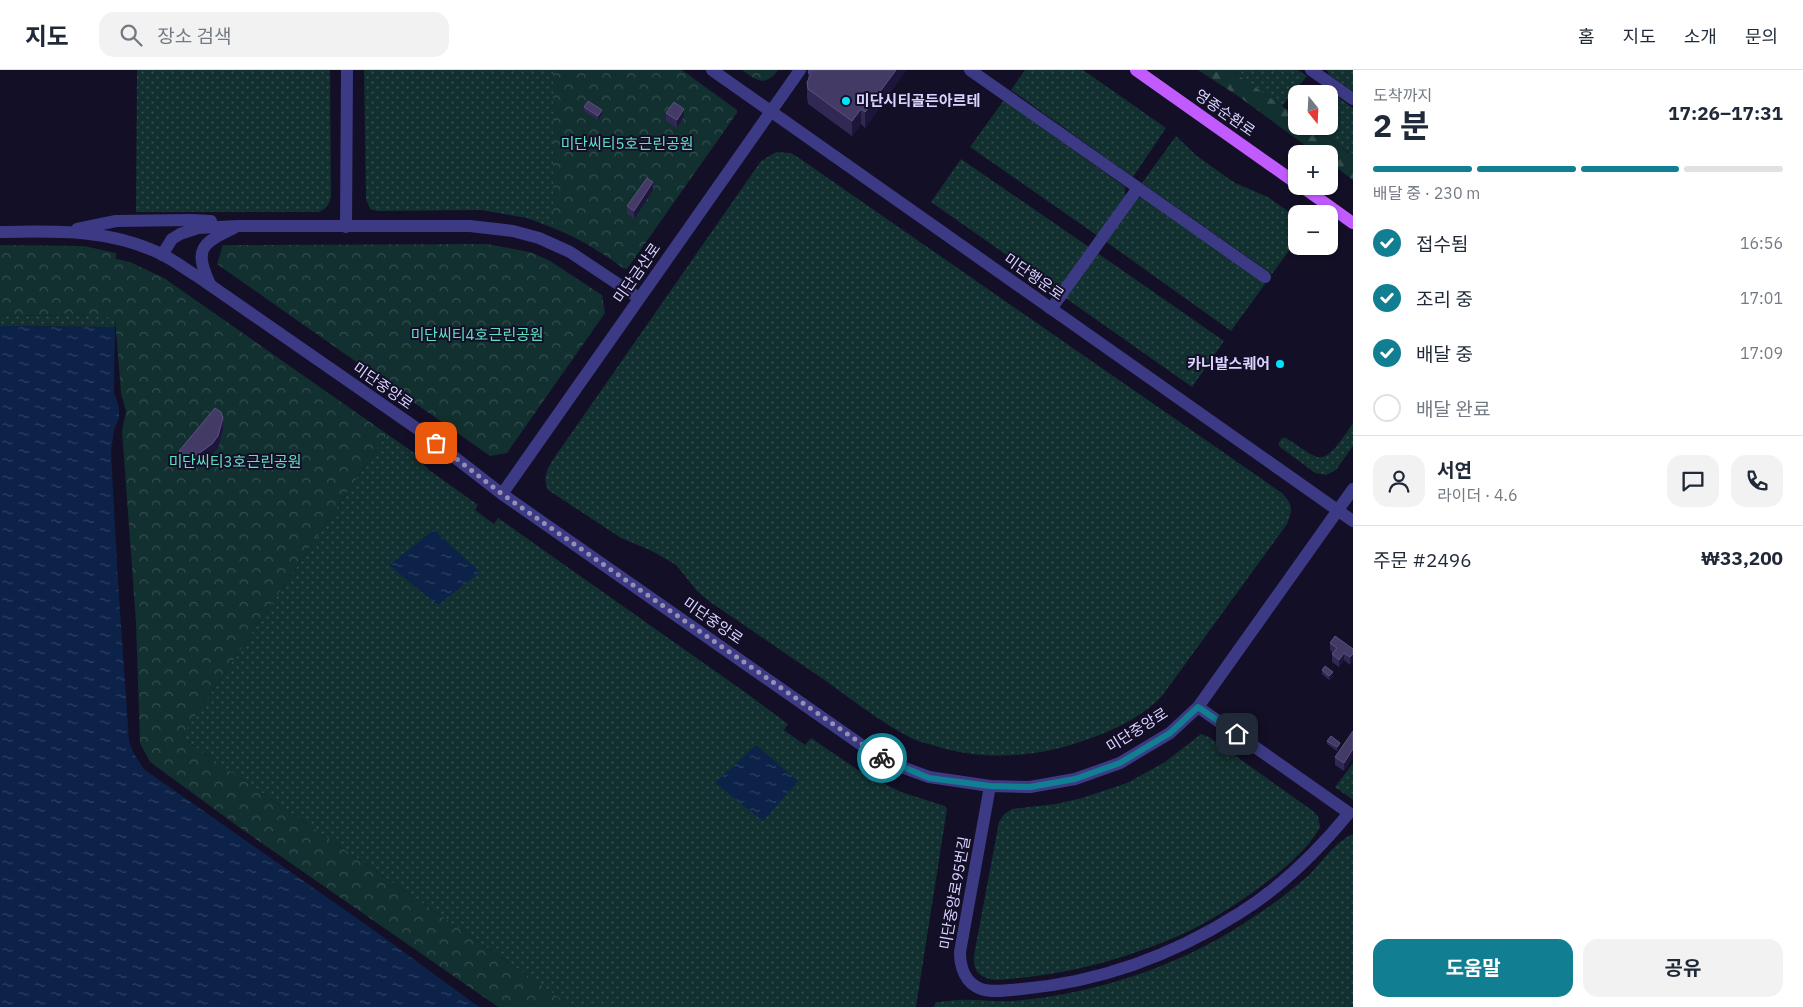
<!DOCTYPE html>
<html lang="ko">
<head>
<meta charset="utf-8">
<style>
	body { margin:0; font-family:"IBM Plex Sans","Noto Sans KR",sans-serif; background:#f2f2f3; color:#1f2937; height:100vh; display:flex; flex-direction:column; font-size:19px; white-space:nowrap }
	* { box-sizing:border-box; margin:0 }
	p { font-size:16px; color:#747a83 }
	.icon { flex:none; width:28px; height:28px; fill:none; stroke:currentColor; stroke-width:2; stroke-linecap:round; stroke-linejoin:round }
	.map { position:relative; flex:1; overflow:hidden }
	.drawer { display:flex; flex-direction:column; background:#fff; width:450px }
	.drawer>* { flex:none }
	.needle { width:32px; rotate:162deg }
	.buttons { position:absolute; left:1288px; top:15px; display:grid; gap:10px }
	.buttons a { display:grid; place-items:center; width:50px; height:50px; border-radius:10px; background:#fff; box-shadow:0 1px 4px #0004; font-size:25px }
	.pin { position:absolute; display:grid; place-items:center; width:42px; height:42px; color:#fff; margin:-21px; border-radius:10px; box-shadow:0 2px 8px #0006 }
	.courier { position:absolute; display:grid; place-items:center; width:50px; height:50px; margin:-25px; border:4px solid #117e91; border-radius:50%; background:#fff; color:#222; box-shadow:0 1px 6px #0007 }
	.overview em { font-style:normal; font-weight:700 }
	.overview div { display:flex; flex-direction:column-reverse }
	.overview { display:flex; align-items:center; justify-content:space-between; height:85px; padding:0 20px }
	h1 { font-size:32px; font-weight:700; line-height:38px }
	.bar { display:grid; grid-template-columns:repeat(4,1fr); gap:8px 5px; align-content:center; height:60px; padding:0 20px }
	.bar i { height:6px; border-radius:4px; background:#e0e1e3 }
	.bar .active { background:#117e91 }
	.bar p { grid-column:span 4 }
	.line { display:flex; align-items:center; gap:12px; padding:0 20px; border-top:1px solid #e0e1e3 }
	.line div { flex:1 }
	.round { display:grid; place-items:center; flex:none; width:52px; height:52px; border-radius:15px; background:#f2f2f3 }
	ol { padding:0 20px; list-style:none }
	li { display:flex; align-items:center; gap:15px; height:55px }
	li p { margin-inline-start:auto }
	li .icon { padding:5px; border-radius:50%; background:#117e91; color:#fff; stroke-width:4 }
	li:last-child { color:#747a83 }
	li i { width:28px; height:28px; border:2px solid #e0e1e3; border-radius:50% }
	.button { display:flex; gap:10px; margin-top:auto; padding:10px 20px }
	.button a { flex:1; height:58px; border-radius:15px; background:#117e91; color:#fff; font-size:20px; font-weight:700; line-height:58px; text-align:center }
	.button a+a { background:#f2f2f3; color:#1f2937 }
	header { display:flex; align-items:center; gap:30px; box-sizing:border-box; height:70px; padding:0 25px; background:#fff; border-bottom:1px solid #e0e1e3 }
	header strong { font-size:24px }
	nav { display:flex; gap:28px; margin-inline-start:auto; font-size:18px }
	.search { width:350px; height:45px; background:#f2f2f3; display:flex; align-items:center; gap:12px; box-sizing:border-box; padding:0 18px; border-radius:15px; color:#747a83; font-size:19px }
	main { display:flex; flex:1; min-height:0 }
	.map>svg:first-child { display:block }
	.grass { fill:url(#grass-dots) }
	.forest { fill:url(#forest-firs) }
	.park { fill:url(#park-crowns) }
	.water { fill:url(#water-ripples) }
	.lines { fill:none; stroke-linecap:round; stroke-linejoin:round }
	.minor { stroke:#3d3a85; stroke-width:12 }
	.major { stroke:#c25bff; stroke-width:12 }
	.wall { fill:#312854 }
	.shaded-wall { fill:#1d163a }
	.building { fill:#433a66; stroke:#5a527e }
	.done { stroke:#948fb3; stroke-width:5; stroke-dasharray:0 9 }
	.route { stroke:#117e91; stroke-width:6 }
	.poi-dot { fill:#00e5ff; stroke:#130f26; stroke-width:2 }
	.labels { text-anchor:middle; stroke-width:4; stroke-linejoin:round; paint-order:stroke }
	.poi-label { font-size:15px; font-weight:bold; fill:#d9d4ff; stroke:#130f26; text-anchor:start }
	.street-label { font-size:15px; fill:#d9d4ff; stroke:#130f26 }
	.park-label { font-size:15px; fill:#5fe0c0; stroke:#130f26 }
</style>
</head>
<body>
<header>
<strong>지도</strong>
<div class="search"><svg class="icon" aria-label="search" viewBox="0 0 24 24"><circle cx="10" cy="10" r="6"/><path d="M15 15l6 6"/></svg>장소 검색</div>
<nav><a>홈</a><a>지도</a><a>소개</a><a>문의</a></nav>
</header>
<main>
<div class="map">
<svg width="1353" height="937" viewBox="0 0 1353 937">
	<defs>
		<pattern id="grass-dots" width="8" height="8" patternUnits="userSpaceOnUse" patternTransform="scale(1.25)"><rect width="8" height="8" fill="#12302f"/><path d="M2 2h.1M6 6h.1" fill="none" stroke="#344d4e" stroke-width="1.8" stroke-linecap="round"/></pattern>
		<pattern id="forest-firs" width="22" height="20" patternUnits="userSpaceOnUse" patternTransform="scale(1.25)"><rect width="22" height="20" fill="#12302f"/><path d="M5 1l3.5 6h-7zM16 11l3.5 6h-7z" fill="#344d4e"/></pattern>
		<pattern id="park-crowns" width="20" height="18" patternUnits="userSpaceOnUse" patternTransform="scale(1.25)"><rect width="20" height="18" fill="#12302f"/><path d="M2 6a3 3 0 1 1 6 0M12 15a3 3 0 1 1 6 0" fill="none" stroke="#344d4e"/></pattern>
		<pattern id="water-ripples" width="26" height="14" patternUnits="userSpaceOnUse" patternTransform="scale(1.25)"><rect width="26" height="14" fill="#0c2248"/><path d="M2 4q2-2 4 0t4 0M15 11q2-2 4 0t4 0" fill="none" stroke="#2f4163"/></pattern>
	</defs>
	<rect width="100%" height="100%" fill="#130f26"/>
	<!-- grass -->
	<g class="grass">
		<path d="M137 0H330L331 126C330 134 326 139 319 142H136Z"/>
		<path d="M364 0H553V158L527 148 481 140 377 141 370 139 366 129Z"/>
		<path d="M1025 0H1083L1166 58 1133 107 1011 20Z"/>
		<path d="M1231 0H1298L1307 6 1282 36Z"/>
		<path d="M1327 0H1353V21L1329 5Z"/>
		<path d="M1325 18 1353 38V85L1312 56H1329V24H1321Z"/>
		<path d="M1004 30 1125 117V126L1098 166 970 77Z"/>
		<path d="M1176 66 1197 86 1235 113 1268 127 1296 147V171L1272 204 1142 113Z"/>
		<path d="M776 82 791 83 799 88 1282 423C1293 435 1293 439 1287 454L1162 626C1140 649 1110 662 1080 672 1033 688 980 691 932 675 925 673 917 671 911 668 881 652 853 631 826 611 787 585 749 558 710 532L697 521 676 495 652 481 621 468 548 420C543 409 546 401 552 391L761 91Z"/>
		<path d="M961 89 1089 177 1058 221 931 132Z"/>
		<path d="M1143 127 1265 214 1231 261 1105 171 1138 128Z"/>
		<path d="M1096 182 1224 271 1192 317 1064 227Z"/>
		<path d="M73 245 115 247V257L0 256V246Z"/>
		<path d="M1353 353V376L1336 400 1326 405 1315 403 1280 377 1278 374 1282 368H1286C1296 374 1307 383 1317 387 1331 391 1346 362 1353 353Z"/>
		<path d="M387 364 413 382 429 400 478 435 475 440 494 454 498 448 749 625 788 654 784 660 805 675 811 668 864 704 881 712 901 722 945 736 947 739 916 937H573L181 667Z"/>
		<path d="M1201 664 1209 667 1313 741 1318 746 1320 757C1302 794 1224 844 1187 862 1134 886 1076 903 1018 908 1008 909 994 912 984 907 975 903 973 894 974 885L999 752 1004 744 1012 739 1056 734 1082 728 1127 713 1165 692Z"/>
		<path d="M1353 693V730L1335 717Z"/>
		<path d="M1353 764V937H934L936 932H939C950 931 961 929 973 930 987 930 1000 932 1014 931 1101 923 1186 894 1258 844 1276 832 1293 819 1309 805 1321 793 1337 770 1353 764Z"/>
	</g>
	<!-- forest -->
	<path class="forest" d="M1198 0H1231L1296 46V56H1312L1351 84 1353 85V110L1329 92V84H1317L1238 26Z"/>
	<!-- park -->
	<g class="park">
		<path d="M553 0H682L737 40V43L627 199 623 198C601 182 579 168 553 158Z"/>
		<path d="M742 0H778C765 18 756 10 742 0Z"/>
		<path d="M487 174 530 182 550 191 602 225 605 243 507 383 490 386 217 194 223 175Z"/>
		<path d="M0 175 84 176 116 183V189L130 192 164 208 387 364 181 667 573 937H498L243 760 150 692 140 673 136 552 122 361 126 341 121 323 115 248 73 245 0 246Z"/>
	</g>
	<!-- water -->
	<g class="water">
		<path d="M0 256 115 257 114 322 119 338V348L114 360 111 382 118 512 129 671C132 682 138 691 145 700L375 861 479 937H0Z"/>
		<path d="M434 460 480 502 438 535 389 495Z"/>
		<path d="M756 675 798 711 763 751 715 713Z"/>
	</g>
	<g class="lines">
		<!-- minor -->
		<g class="minor">
			<path d="M712 0 1353 451"/>
			<path d="M970 0 1265 207"/>
			<path d="M1311 0 1353 29"/>
			<path d="M346 157 347 0"/>
			<path d="M77 159 116 151 191 150 211 151"/>
			<path d="M0 162C57 161 109 159 161 184 174 190 185 199 197 206L422 362 502 424 883 690 929 707 990 716 1030 717 1075 709 1120 693 1170 663 1198 637 1353 419"/>
			<path d="M162 185 172 169 180 164 198 158 238 156H470L513 161 539 168 570 182 639 228"/>
			<path d="M210 214C193 179 202 173 234 158"/>
			<path d="M1051 239 1138 118"/>
			<path d="M502 424 800 0"/>
			<path d="M990 716 960 882C960 897 965 913 981 919 993 923 1009 920 1022 919 1099 912 1173 885 1238 844 1282 817 1317 782 1349 743L1198 637"/>
		</g>
		<!-- major -->
		<g class="major">
			<path d="M1136 0 1296 113"/>
			<path d="M1301 116 1353 153"/>
		</g>
	</g>
	<!-- wall -->
	<g class="wall">
		<path d="M809 0H906L865 58 861 54 852 66 808 34 807 27V12L808 10V2Z"/>
		<path d="M584 37 602 44 598 50 584 41Z"/>
		<path d="M666 43 684 46 677 58 666 51Z"/>
		<path d="M653 120 634 149 627 144V136Z"/>
		<path d="M223 360 218 378 212 385 198 395 184 397 179 392V381Z"/>
		<path d="M1330 573 1353 579 1350 595 1344 590 1339 597 1332 592V584L1333 583 1330 580Z"/>
		<path d="M1322 600 1333 606 1329 610 1322 604Z"/>
		<path d="M1353 661V687L1344 701 1335 695V687Z"/>
		<path d="M1327 671 1340 676 1337 681 1327 674Z"/>
	</g>
	<!-- shaded-wall -->
	<g class="shaded-wall">
		<path d="M896 0H906L865 58V42Z"/>
		<path d="M684 39V46L677 58V50Z"/>
		<path d="M861 39V54L852 66V51Z"/>
		<path d="M602 40V44L598 50V46Z"/>
		<path d="M653 112V120L634 149V141Z"/>
		<path d="M223 348V360L218 378 212 385 198 395V384Z"/>
		<path d="M1344 583V590L1339 597V590Z"/>
		<path d="M1353 584V592L1350 595V587Z"/>
		<path d="M1333 602V606L1329 610V606Z"/>
		<path d="M1340 673V676L1337 681V677Z"/>
		<path d="M1353 679V687L1344 701V693Z"/>
	</g>
	<!-- building -->
	<g class="building">
		<path d="M809 0H896L865 42 861 39 852 51 808 19 807 12 811 5 808 2Z"/>
		<path d="M588 31 602 40 598 46 584 37Z"/>
		<path d="M674 32 684 39 677 50 666 43Z"/>
		<path d="M647 108 653 112 634 141 627 136Z"/>
		<path d="M215 338 221 342 223 348 218 366 212 374 198 384 184 385 179 381Z"/>
		<path d="M1335 566 1353 579V584L1350 587 1344 583 1339 590 1332 584 1337 578 1330 573Z"/>
		<path d="M1325 596 1333 602 1329 606 1322 600Z"/>
		<path d="M1353 661V679L1344 693 1335 687Z"/>
		<path d="M1331 666 1340 673 1337 677 1327 671Z"/>
	</g>
	<g class="lines">
		<!-- done -->
		<path class="done" d="M436 373 502 424 882 688"/>
		<!-- route -->
		<path class="route" d="M882 688 929 708 990 716 1030 717 1075 709 1120 693 1170 663 1198 637 1237 664"/>
	</g>
	<!-- markers -->
	<g class="poi-dot">
		<circle cx="846" cy="31" r="5"/>
		<circle cx="1280" cy="294" r="5"/>
	</g>
	<g class="labels">
		<!-- poi labels -->
		<g class="poi-label">
			<text x="856" y="36">미단시티골든아르테</text>
			<text x="1270" y="299" text-anchor="end">카니발스퀘어</text>
		</g>
		<!-- street labels -->
		<g class="street-label">
			<text transform="translate(1225 43) rotate(35)" y="5">영종순환로</text>
			<text transform="translate(637 203) rotate(-55)" y="5">미단금산로</text>
			<text transform="translate(1034 207) rotate(35)" y="5">미단행운로</text>
			<text transform="translate(383 316) rotate(35)" y="5">미단중앙로</text>
			<text transform="translate(713 551) rotate(35)" y="5">미단중앙로</text>
			<text transform="translate(1137 660) rotate(-32)" y="5">미단중앙로</text>
			<text transform="translate(955 823) rotate(-80)" y="5">미단중앙로95번길</text>
		</g>
		<!-- park labels -->
		<g class="park-label">
			<text x="627" y="79">미단씨티5호근린공원</text>
			<text x="477" y="270">미단씨티4호근린공원</text>
			<text x="235" y="397">미단씨티3호근린공원</text>
		</g>
	</g>
</svg>
<div class="buttons">
<a><svg class="needle" viewBox="-14 -14 28 28"><path d="M0-13l5 13h-10z" fill="#e53935"/><path d="M0 13l5-13h-10z" fill="#747a83"/></svg></a>
<a>+</a>
<a>−</a>
</div>
<div class="pin" style="left:436px;top:373px;background:#ea580c"><svg class="icon" aria-label="bag" viewBox="0 0 24 24"><path d="M5 8h14l-1 12H6zM9 8a3 3 0 0 1 6 0"/></svg></div>
<div class="pin" style="left:1237px;top:664px;background:#1f2937"><svg class="icon" aria-label="home" viewBox="0 0 24 24"><path d="M3 11l9-7 9 7M6 9v11h12V9"/></svg></div>
<div class="courier" style="left:882px;top:688px"><svg class="icon" aria-label="bike" viewBox="0 0 24 24"><circle cx="6" cy="16" r="4"/><circle cx="18" cy="16" r="4"/><path d="M6 16l4-8h5l3 8M10 8l3 8H6M13 5h3"/></svg></div>
</div>
<section class="drawer">
<div class="overview"><div><h1>2 분</h1><p>도착까지</p></div><em>17:26–17:31</em></div>
<div class="bar"><i class="active"></i><i class="active"></i><i class="active"></i><i></i><p>배달 중 · 230 m</p></div>
<ol>
<li><svg class="icon" aria-label="check" viewBox="0 0 24 24"><path d="M5 12l5 5 9-10"/></svg>접수됨<p>16:56</p></li>
<li><svg class="icon" aria-label="check" viewBox="0 0 24 24"><path d="M5 12l5 5 9-10"/></svg>조리 중<p>17:01</p></li>
<li><svg class="icon" aria-label="check" viewBox="0 0 24 24"><path d="M5 12l5 5 9-10"/></svg>배달 중<p>17:09</p></li>
<li><i></i>배달 완료</li>
</ol>
<div class="line" style="height:90px"><a class="round"><svg class="icon" aria-label="person" viewBox="0 0 24 24"><circle cx="12" cy="8" r="4"/><path d="M4 21q1-7 8-7t8 7"/></svg></a><div><b>서연</b><p>라이더 · 4.6</p></div><a class="round"><svg class="icon" aria-label="chat" viewBox="0 0 24 24"><path d="M4 5h16v11H9l-5 4z"/></svg></a><a class="round"><svg class="icon" aria-label="phone" viewBox="0 0 24 24"><path d="M5 4h4l2 5-3 2q2 4 5 5l2-3 5 2v4C11 20 4 13 5 4z"/></svg></a></div>
<div class="line" style="height:65px"><div>주문 #2496</div><b>₩33,200</b></div>
<div class="button"><a>도움말</a><a>공유</a></div>
</section>
</main>
</body>
</html>
